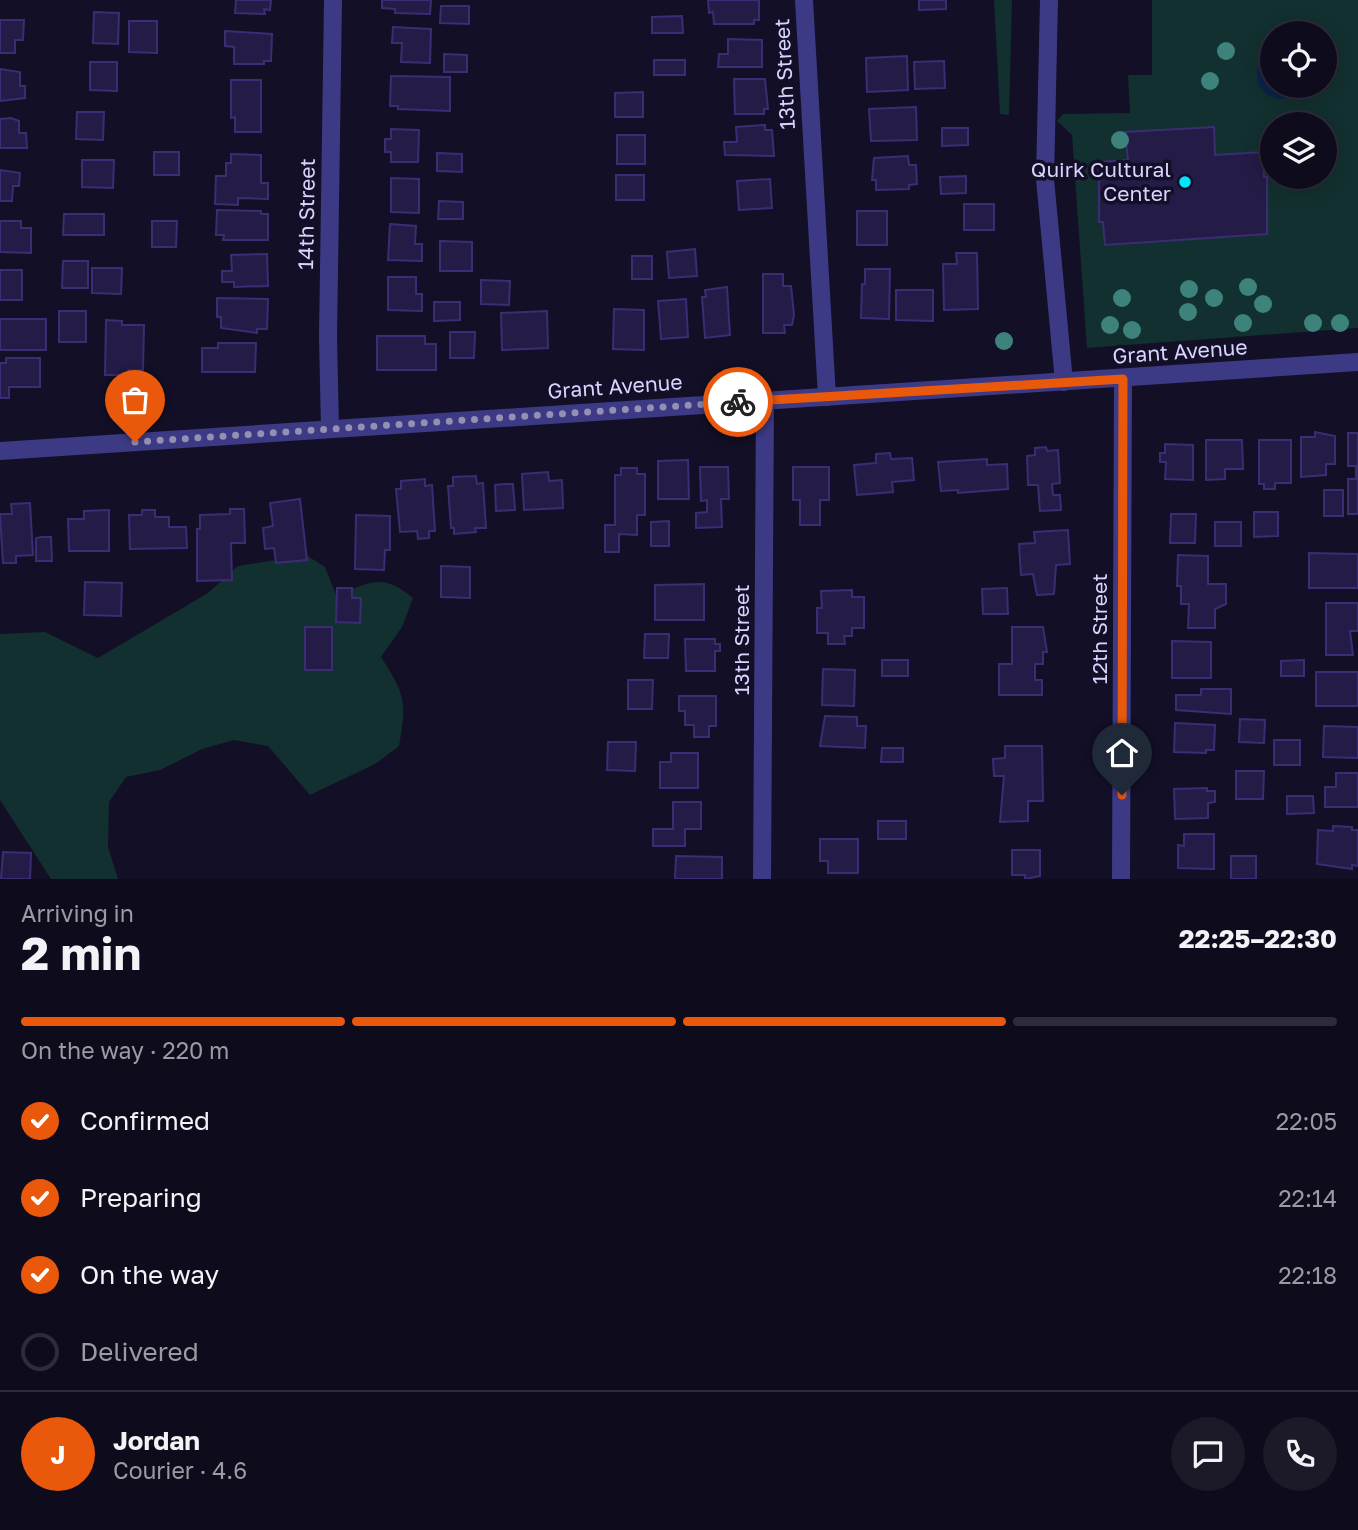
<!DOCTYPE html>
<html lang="en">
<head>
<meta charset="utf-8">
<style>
	body { margin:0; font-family:"Golos Text",sans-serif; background:#1c1929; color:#f1f3f6; height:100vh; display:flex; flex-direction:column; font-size:26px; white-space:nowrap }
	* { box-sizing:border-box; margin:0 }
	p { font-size:23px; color:#9b9ba3 }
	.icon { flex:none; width:38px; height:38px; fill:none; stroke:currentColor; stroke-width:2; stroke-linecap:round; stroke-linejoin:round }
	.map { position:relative; height:879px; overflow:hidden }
	.side { display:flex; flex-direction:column; background:#0e0b1c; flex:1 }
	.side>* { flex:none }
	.tools { position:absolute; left:1260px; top:21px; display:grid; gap:14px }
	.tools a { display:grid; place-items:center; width:77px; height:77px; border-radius:50%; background:#0e0b1c; box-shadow:0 4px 18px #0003,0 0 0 2px #2e2b3b; font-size:35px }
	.pin { position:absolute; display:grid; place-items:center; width:60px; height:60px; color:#fff; margin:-72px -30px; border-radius:50% 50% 50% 0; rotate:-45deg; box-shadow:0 0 7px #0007 }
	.pin .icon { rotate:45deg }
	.courier { position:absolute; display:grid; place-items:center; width:70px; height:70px; margin:-35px; border:5px solid #ea580c; border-radius:50%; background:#fff; color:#222; box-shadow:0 2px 9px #0007 }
	.headline em { font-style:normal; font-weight:700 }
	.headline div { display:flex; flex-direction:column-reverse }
	.headline { display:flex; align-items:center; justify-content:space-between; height:119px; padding:0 21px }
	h1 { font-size:46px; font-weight:700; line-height:52px }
	.bar { display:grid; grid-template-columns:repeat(4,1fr); gap:10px 7px; align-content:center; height:84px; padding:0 21px }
	.bar i { height:9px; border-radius:5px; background:#2e2b3b }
	.bar .active { background:#ea580c }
	.bar p { grid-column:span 4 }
	.line { display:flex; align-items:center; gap:18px; padding:0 21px; border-top:2px solid #2e2b3b }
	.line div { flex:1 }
	.round { display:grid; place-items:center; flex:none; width:74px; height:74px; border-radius:37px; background:#1c1929 }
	ol { padding:0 21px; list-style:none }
	li { display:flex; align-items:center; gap:21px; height:77px }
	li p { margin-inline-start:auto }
	li .icon { padding:7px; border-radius:50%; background:#ea580c; color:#fff; stroke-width:4 }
	li:last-child { color:#9b9ba3 }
	li i { width:38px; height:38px; border:4px solid #2e2b3b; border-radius:50% }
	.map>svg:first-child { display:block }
	.green { fill:#12302f; fill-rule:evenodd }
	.water { fill:#0c2248 }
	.building { fill:#241b47; stroke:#3b2d73; stroke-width:2 }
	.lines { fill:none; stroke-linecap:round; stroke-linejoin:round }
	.minor { stroke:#3d3a85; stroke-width:18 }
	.tree { fill:#3d827b }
	.done { stroke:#948fb3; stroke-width:7; stroke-dasharray:0 12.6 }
	.route { stroke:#ea580c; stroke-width:9 }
	.poi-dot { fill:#00e5ff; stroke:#130f26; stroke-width:2.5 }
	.labels { text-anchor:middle; stroke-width:7; stroke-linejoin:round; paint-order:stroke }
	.street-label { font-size:21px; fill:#d9d4ff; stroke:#130f26 }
	.poi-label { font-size:21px; fill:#d9d4ff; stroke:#130f26; text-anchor:end }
</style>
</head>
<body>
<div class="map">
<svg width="1358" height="879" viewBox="0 0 1358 879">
	<rect width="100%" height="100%" fill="#130f26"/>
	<!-- green -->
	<g class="green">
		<path d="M994 0H1012L1009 115 1000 114Z"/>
		<path d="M1152 0H1358V328L1087 348 1072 135 1057 121 1063 114 1130 113 1128 75H1152ZM1272 33H1325V86H1272ZM1272 124H1325V177H1272Z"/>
		<path d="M306 555 325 567 336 595C372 583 381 572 413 598L402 627 381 657C405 694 407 702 399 746L375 764 310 795 268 746 234 740 202 749 160 770 126 777 109 802 108 847 118 879H51L0 800V634L45 632 98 658 208 593 238 566Z"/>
	</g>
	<!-- water -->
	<path class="water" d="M1272 53V86H1301L1285 99C1256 100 1246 67 1272 53Z"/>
	<!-- building -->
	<g class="building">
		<path d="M236 0H271L270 10 264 9 265 14 235 13Z"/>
		<path d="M382 0H431L430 14 395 13V9L382 8Z"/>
		<path d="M708 0H759V20H754V24H714L713 12 709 13Z"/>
		<path d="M919 0H946V9L919 10Z"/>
		<path d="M441 6H469V24L440 23Z"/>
		<path d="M94 12 119 13 118 44 93 43Z"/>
		<path d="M682 16 683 33H652V17Z"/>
		<path d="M0 20H24L23 40H15V53H0Z"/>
		<path d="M129 21H157V53L129 52Z"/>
		<path d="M393 27 431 29 430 63 401 62 402 43H392Z"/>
		<path d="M225 31 272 34 271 61H264V64H234V47L225 46Z"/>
		<path d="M728 39 762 40V67H718L719 54H728Z"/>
		<path d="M444 54 467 55V72H444Z"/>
		<path d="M907 56 908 90 867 92 866 58Z"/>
		<rect x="654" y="60" width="31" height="15"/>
		<path d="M944 61 945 88 915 89 914 62Z"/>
		<path d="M90 62H117V91L90 90Z"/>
		<path d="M0 69 20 72V86H25V98L0 101Z"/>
		<path d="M391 76 450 77V111L398 109V106H390Z"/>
		<path d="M734 79H765L768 109H764V114H735Z"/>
		<path d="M231 80H261V132H235V117L231 118Z"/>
		<path d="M643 92V117H615V93Z"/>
		<path d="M916 107 917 140 871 141 869 109Z"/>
		<path d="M77 112H104L103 140 76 139Z"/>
		<path d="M11 118 19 121V133H26L27 148H0V119Z"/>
		<path d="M765 125V130H772L774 156 725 155 724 142H737L736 127Z"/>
		<path d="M1214 127 1215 155 1263 152 1264 177H1267V234L1105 245 1103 222H1099V162L1128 160 1125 132Z"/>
		<path d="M942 128H968V145L942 146Z"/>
		<path d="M391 129 419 130 418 162H391V152H385V139H391Z"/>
		<rect x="617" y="135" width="28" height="29"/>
		<rect x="154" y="152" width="25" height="23"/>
		<path d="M437 153 462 154V172L437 171Z"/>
		<path d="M231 154 261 155V183H268V199L238 198V205L215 204 216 176H226V163H231Z"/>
		<path d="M908 156 909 165H916L917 184 909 185V189L876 190V180H872L874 158Z"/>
		<path d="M82 160H114L113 188 82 187Z"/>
		<path d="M0 170 20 173 19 186H13L12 201H0Z"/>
		<rect x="616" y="175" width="28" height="25"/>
		<path d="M966 176V193L941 194 940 177Z"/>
		<path d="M391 178 419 179V213L391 212Z"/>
		<path d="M770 179 772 208 739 210 737 181Z"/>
		<path d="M439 201 463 202V219H438Z"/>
		<rect x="964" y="204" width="30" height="26"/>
		<path d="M217 210 261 211V214H268V240H223L224 235H216Z"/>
		<rect x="857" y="211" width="30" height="34"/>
		<path d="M64 214H104V235H63Z"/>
		<path d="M0 221H21V228H31V253L0 252Z"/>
		<path d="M152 221H177L176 247H152Z"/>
		<path d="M390 224 416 226 415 244H422V261L388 260Z"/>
		<path d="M440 241 472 242V271H440Z"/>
		<path d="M695 249 697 276 669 278 667 252Z"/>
		<path d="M956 253H977L978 309 944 310 943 264H957Z"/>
		<path d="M267 254 268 286 234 287V282H222V271H232L231 255Z"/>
		<rect x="632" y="256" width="20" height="23"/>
		<path d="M63 261H88V288H62Z"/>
		<path d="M92 268H122L121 294 92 293Z"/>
		<path d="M865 269H890L889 319 861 318 862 284H865Z"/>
		<rect x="0" y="270" width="22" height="30"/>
		<path d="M763 274H783V286H791L794 315 792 325H784L785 333H763Z"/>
		<path d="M388 277H416V294H422V311L388 310Z"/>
		<path d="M481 280 510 281 509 305 481 304Z"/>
		<path d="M727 287 730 335 705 338 702 297H706L705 290Z"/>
		<path d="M896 290H933V321L896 320Z"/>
		<path d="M217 298 268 299 267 329H257V333L221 328V317H217Z"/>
		<path d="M686 299 688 337 661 339 658 301Z"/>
		<path d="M434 302H460V320L434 321Z"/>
		<path d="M614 309 644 310V350L613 349Z"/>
		<rect x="59" y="311" width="27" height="31"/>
		<path d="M547 311 548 348 502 350 501 313Z"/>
		<rect x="0" y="319" width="46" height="31"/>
		<path d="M106 320 122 321V325H144L143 370H128V375H105Z"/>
		<path d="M450 332H475L474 358H450Z"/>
		<path d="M377 336H425V344H436V370H377Z"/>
		<path d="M218 343H256L255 372H202V348H218Z"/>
		<path d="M6 358H40V387H9V398H0V363H6Z"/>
		<path d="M1315 432 1335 436V464H1326V475L1301 477V437H1315Z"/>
		<path d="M1348 433H1358V514H1348V479H1356V466H1348Z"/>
		<path d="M1206 440H1242L1243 469H1225V479L1206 480Z"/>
		<path d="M1259 440H1291V483H1275V489H1264V484H1259Z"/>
		<path d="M1165 444 1193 445V480L1165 479 1166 462H1160V453H1165Z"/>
		<path d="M1046 447 1047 451 1058 450 1060 483 1052 484 1053 495H1060L1061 510 1040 511 1038 485H1028L1027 456 1035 455V448Z"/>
		<path d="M890 453 891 459 912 458 914 480 892 482 893 492 857 495 854 465 876 463V454Z"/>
		<path d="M987 459V465L1007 464 1008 489 958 493V490L941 491 938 462Z"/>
		<path d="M688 460 689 499H658V461Z"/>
		<path d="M700 467H728L729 499H721L722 527 696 528V513L707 512V500L701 501Z"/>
		<path d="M793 467H829V500H820V525H800V500H793Z"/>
		<path d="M621 468H637V474H645V515H637V535L619 534V552H605V525H615V475H621Z"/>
		<path d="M548 472 549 481 562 480 563 508 524 510 522 474Z"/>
		<path d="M476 476 477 484 483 483 486 528H475L476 532 454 534V528H451L448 486H453V477Z"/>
		<path d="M425 479V486L432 485 435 531H429V538L418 539 417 531 400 532 396 489H401V481Z"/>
		<path d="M504 484H513L515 510 496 511 495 485Z"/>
		<rect x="1324" y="490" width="19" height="26"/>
		<path d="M300 499 307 560 276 563 274 548 265 549 263 528 273 526 270 503Z"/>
		<path d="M30 503 33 555 16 556V563H3L0 514H12L11 504Z"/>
		<path d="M230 509H244L245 543H231L232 580 197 581V529H200V515L230 514Z"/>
		<path d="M109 510V551H69L68 519H84V511Z"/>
		<path d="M142 510H155V517H169V527H186L187 548 130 549 129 515H142Z"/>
		<path d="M1254 512H1278V536L1254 537Z"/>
		<path d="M1171 514H1196L1195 543H1170Z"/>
		<path d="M356 515 390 516V550H385L384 570 355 569Z"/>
		<path d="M669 521V546H651V522Z"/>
		<rect x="1215" y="522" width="26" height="24"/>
		<path d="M1068 530 1070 564 1056 565 1054 594 1037 595 1033 574 1021 575 1019 544 1035 543 1034 532Z"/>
		<path d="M42 537H51L52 561H36V538Z"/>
		<path d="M1309 553 1358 554V588H1309Z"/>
		<path d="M1178 555 1208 556V584H1226V604L1215 609V628H1188L1189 604H1181V586H1177Z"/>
		<path d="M441 566 470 567V598L441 597Z"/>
		<path d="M85 582 122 583 121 616 84 615Z"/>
		<path d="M704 584V620H655V585Z"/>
		<path d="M337 588H352V598H361L360 623 336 622Z"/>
		<path d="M1007 588 1008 614H983L982 589Z"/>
		<path d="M852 590V597H864V628H852V636H844L845 644H828V633H817V608H822L821 591Z"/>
		<path d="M1326 603H1358V631H1350L1353 655H1326Z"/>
		<rect x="305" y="627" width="27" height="43"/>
		<path d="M1012 627H1043L1047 652H1043V664H1035V680H1042V695H999V664H1012Z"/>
		<path d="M645 634H669L668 658H644Z"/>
		<path d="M685 639H715V644H720V651H715V671H686Z"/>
		<path d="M1172 641 1211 642V678H1172Z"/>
		<rect x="882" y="660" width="26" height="16"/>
		<path d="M1304 660V676H1281V661Z"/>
		<path d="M823 669 855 670 854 706 822 705Z"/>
		<rect x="1316" y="672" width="42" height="34"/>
		<path d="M628 680H653L652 709H628Z"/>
		<path d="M1201 689H1231V714L1176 710V695H1201Z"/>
		<path d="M679 696H716V726H709V737H694V725H685V711H679Z"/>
		<path d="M825 716 857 717V726H866L865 748 820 746Z"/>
		<path d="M1240 719 1265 720 1264 743 1239 742Z"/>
		<path d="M1175 723 1215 725 1214 750H1206V753L1174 752Z"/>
		<path d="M1324 726 1358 727V758L1323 757Z"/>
		<rect x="1274" y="740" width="26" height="25"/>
		<path d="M608 742H636L635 771 607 770Z"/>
		<path d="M1005 746H1042L1043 801H1028V821L1000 822 1004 776H994L993 759 1005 758Z"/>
		<path d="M882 748H903V762H881Z"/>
		<path d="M671 753H698V788H660V762H671Z"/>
		<path d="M1236 771H1264L1263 799H1236Z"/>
		<path d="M1336 773H1358V807H1325V787H1336Z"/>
		<path d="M1207 788V791H1215V802L1208 803V818L1175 819 1174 789Z"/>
		<path d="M1287 796H1313L1314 813 1287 814Z"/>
		<path d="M673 802H701V829H685V846H653V829H673Z"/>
		<rect x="878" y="821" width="28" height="18"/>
		<path d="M1333 826 1352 827V830H1358V866L1352 865V869L1317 864 1318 830 1333 831Z"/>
		<path d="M1184 834H1214V869L1178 868V845L1184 846Z"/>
		<path d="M820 839H858V873H828V861H820Z"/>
		<path d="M1012 850H1040V876L1025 879V875H1012Z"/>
		<path d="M3 852 31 853 30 879H1Z"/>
		<path d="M676 856 722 857V879H675Z"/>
		<rect x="1231" y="856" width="25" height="23"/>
	</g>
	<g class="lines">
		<!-- minor -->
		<g class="minor">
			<path d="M804 0 827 397"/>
			<path d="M1049 0 1045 179 1064 382"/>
			<path d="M330 429 328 337 333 0"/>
			<path d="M0 451 1358 362"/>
			<path d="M762 879 765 401"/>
			<path d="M1121 879 1123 379"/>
		</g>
	</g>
	<!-- trees -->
	<g class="tree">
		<circle cx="1226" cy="51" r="9"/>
		<circle cx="1210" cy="81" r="9"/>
		<circle cx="1120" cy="140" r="9"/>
		<circle cx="1248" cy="287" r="9"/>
		<circle cx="1189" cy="289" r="9"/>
		<circle cx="1122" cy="298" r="9"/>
		<circle cx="1214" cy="298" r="9"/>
		<circle cx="1263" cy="304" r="9"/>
		<circle cx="1188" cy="312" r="9"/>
		<circle cx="1243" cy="323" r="9"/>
		<circle cx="1313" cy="323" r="9"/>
		<circle cx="1340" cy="323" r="9"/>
		<circle cx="1110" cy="325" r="9"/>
		<circle cx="1132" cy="330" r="9"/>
		<circle cx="1004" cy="341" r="9"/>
	</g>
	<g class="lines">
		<!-- done -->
		<path class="done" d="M135 442 738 402"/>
		<!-- route -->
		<path class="route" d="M738 402 1123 379 1122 795"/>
	</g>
	<!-- markers -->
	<circle class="poi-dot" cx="1185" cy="182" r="7"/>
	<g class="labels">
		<!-- street labels -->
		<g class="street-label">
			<text transform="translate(785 74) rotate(-93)" y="7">13th Street</text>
			<text transform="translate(307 214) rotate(-89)" y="7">14th Street</text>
			<text transform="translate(1180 352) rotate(-4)" y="7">Grant Avenue</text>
			<text transform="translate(615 387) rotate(-4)" y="7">Grant Avenue</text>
			<text transform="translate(1100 629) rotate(-90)" y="7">12th Street</text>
			<text transform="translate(742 640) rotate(-90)" y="7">13th Street</text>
		</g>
		<!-- poi labels -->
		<g class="poi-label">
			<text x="1171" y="177">Quirk Cultural<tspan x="1171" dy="24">Center</tspan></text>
		</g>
	</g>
</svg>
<div class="tools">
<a><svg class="icon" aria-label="locate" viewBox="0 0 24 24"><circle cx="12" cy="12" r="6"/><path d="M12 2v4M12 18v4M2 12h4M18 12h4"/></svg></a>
<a><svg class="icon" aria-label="layers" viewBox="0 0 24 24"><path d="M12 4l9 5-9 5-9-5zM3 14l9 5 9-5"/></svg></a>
</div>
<div class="pin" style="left:135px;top:442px;background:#ea580c"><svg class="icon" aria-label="bag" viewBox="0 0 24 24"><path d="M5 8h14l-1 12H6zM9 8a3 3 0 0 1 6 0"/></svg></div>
<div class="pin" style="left:1122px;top:795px;background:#1f2937"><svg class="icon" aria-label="home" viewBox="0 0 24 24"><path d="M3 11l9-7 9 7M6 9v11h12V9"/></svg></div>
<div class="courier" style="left:738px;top:402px"><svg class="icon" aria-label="bike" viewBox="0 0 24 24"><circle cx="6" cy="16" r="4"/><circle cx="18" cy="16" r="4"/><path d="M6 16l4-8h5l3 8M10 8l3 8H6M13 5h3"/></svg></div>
</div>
<section class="side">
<div class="headline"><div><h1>2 min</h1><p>Arriving in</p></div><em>22:25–22:30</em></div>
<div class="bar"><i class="active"></i><i class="active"></i><i class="active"></i><i></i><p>On the way · 220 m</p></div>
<ol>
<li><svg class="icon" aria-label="check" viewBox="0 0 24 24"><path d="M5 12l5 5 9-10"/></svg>Confirmed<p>22:05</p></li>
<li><svg class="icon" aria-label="check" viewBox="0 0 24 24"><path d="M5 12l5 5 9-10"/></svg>Preparing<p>22:14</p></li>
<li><svg class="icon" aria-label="check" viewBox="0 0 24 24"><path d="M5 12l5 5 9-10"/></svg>On the way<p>22:18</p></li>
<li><i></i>Delivered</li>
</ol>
<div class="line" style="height:126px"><b class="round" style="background:#ea580c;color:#fff">J</b><div><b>Jordan</b><p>Courier · 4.6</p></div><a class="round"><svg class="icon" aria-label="chat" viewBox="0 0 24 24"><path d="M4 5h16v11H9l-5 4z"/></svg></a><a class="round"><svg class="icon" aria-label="phone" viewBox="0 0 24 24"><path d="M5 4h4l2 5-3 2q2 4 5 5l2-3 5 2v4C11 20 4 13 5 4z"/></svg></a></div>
</section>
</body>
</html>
